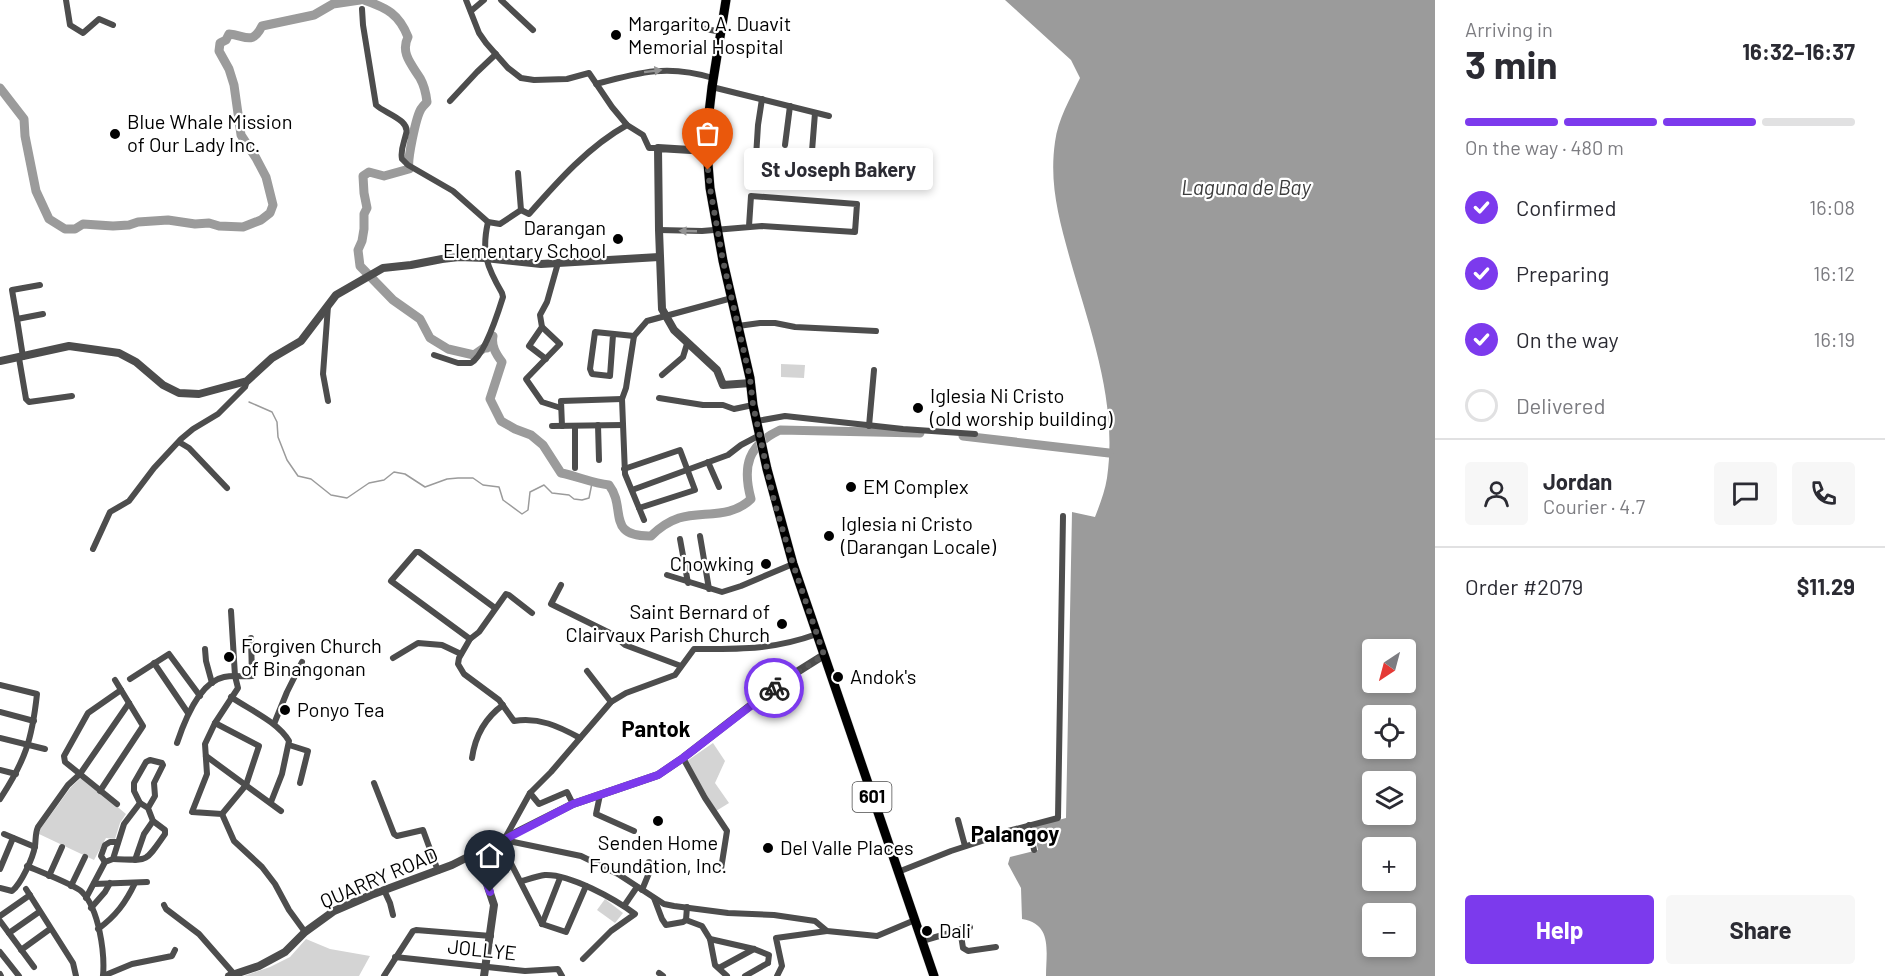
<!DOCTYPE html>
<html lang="en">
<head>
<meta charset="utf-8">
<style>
	body { margin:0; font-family:Barlow,sans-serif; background:#f7f7f7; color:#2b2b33; height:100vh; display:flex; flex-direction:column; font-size:22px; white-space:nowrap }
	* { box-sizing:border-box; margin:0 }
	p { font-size:20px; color:#7c7c81 }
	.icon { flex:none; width:33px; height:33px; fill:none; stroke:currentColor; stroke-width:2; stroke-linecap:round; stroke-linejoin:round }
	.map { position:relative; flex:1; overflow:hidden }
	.sheet { display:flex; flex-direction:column; background:#fff; width:450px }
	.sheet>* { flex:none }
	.needle { width:39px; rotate:216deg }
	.buttons { position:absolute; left:1362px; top:639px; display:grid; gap:12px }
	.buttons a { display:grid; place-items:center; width:54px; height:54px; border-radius:6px; background:#fff; box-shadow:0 3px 9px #0003; font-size:30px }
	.pin { position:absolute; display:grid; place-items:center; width:51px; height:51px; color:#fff; margin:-62px -26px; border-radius:50% 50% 50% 0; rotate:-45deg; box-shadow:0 0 6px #0007 }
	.pin .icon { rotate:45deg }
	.courier { position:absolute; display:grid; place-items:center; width:60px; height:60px; margin:-30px; border:4px solid #7c3aed; border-radius:50%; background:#fff; color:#222; box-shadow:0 2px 8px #0007 }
	.bubble { position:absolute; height:42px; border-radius:6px; background:#fff; box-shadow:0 3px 9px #0003; font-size:20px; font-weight:700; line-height:42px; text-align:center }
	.headline em { font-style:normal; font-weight:700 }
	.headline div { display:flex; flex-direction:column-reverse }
	.headline { display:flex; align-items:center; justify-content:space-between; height:102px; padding:0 30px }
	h1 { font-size:39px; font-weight:700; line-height:45px }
	.bar { display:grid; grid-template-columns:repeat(4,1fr); gap:9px 6px; align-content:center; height:72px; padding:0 30px }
	.bar i { height:8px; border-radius:4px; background:#e1e1e2 }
	.bar .active { background:#7c3aed }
	.bar p { grid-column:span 4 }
	.line { display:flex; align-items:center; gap:15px; padding:0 30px; border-top:2px solid #e1e1e2 }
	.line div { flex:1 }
	.round { display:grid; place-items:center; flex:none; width:63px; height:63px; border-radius:6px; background:#f7f7f7 }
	ol { padding:0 30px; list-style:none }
	li { display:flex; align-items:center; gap:18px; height:66px }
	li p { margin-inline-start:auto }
	li .icon { padding:6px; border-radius:50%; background:#7c3aed; color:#fff; stroke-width:4 }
	li:last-child { color:#7c7c81 }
	li i { width:33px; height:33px; border:3px solid #e1e1e2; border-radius:50% }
	.primary-button { display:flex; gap:12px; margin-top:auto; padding:12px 30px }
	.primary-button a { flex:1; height:69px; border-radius:6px; background:#7c3aed; color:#fff; font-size:24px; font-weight:700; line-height:69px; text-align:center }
	.primary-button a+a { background:#f7f7f7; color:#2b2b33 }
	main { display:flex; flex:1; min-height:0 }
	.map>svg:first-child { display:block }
	.green { fill:#d4d4d4 }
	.water { fill:#9b9b9b; fill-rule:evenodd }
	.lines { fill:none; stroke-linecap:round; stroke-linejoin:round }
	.stream { stroke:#9b9b9b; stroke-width:1.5 }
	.river { stroke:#9b9b9b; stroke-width:9 }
	.primary-casing { stroke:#dbdbdb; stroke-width:10 }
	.minor { stroke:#4d4d4d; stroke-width:6 }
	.tertiary { stroke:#4d4d4d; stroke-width:8 }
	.primary { stroke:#000; stroke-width:9 }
	.oneway { fill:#949494 }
	.done { stroke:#595959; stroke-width:6; stroke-dasharray:0 10.8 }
	.route { stroke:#7c3aed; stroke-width:8 }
	.poi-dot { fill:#000; stroke:#fff; stroke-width:2 }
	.labels { text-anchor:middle; stroke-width:4.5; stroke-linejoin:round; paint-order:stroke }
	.shield { fill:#fff; stroke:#4c4c4c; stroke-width:1.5 }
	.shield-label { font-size:18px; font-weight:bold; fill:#000 }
	.poi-label { font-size:20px; fill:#000; stroke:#fff; text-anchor:start }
	.street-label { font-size:20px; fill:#000; stroke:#fff }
	.water-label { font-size:21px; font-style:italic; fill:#3c3c3c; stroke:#fff }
	.quarter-label { font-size:22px; font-weight:bold; fill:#000; stroke:#fff }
</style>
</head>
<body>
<main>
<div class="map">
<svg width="1435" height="976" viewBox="0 0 1435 976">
	<rect width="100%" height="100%" fill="#fff"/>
	<!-- green -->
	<g class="green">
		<path d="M781 364 805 365 804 378 781 377Z"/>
		<path d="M713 743 725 761 715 783 729 803 716 811 687 761Z"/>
		<path d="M82 777 126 814 120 823 115 839 106 838 94 860 39 834 41 828 71 787Z"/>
		<path d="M605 899 623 913 615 923 597 910Z"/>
		<path d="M306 939 330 949 370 956 359 976H244L270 967 290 957Z"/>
	</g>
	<!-- water -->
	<path class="water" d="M1005 0H1435V976H1046C1046 952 1053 924 1022 919L1021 888 1008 864 1010 857 1038 850 1033 827 1066 818 1072 512 1095 517C1100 504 1105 491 1107 478 1118 402 1090 330 1070 259 1059 219 1049 184 1055 142 1058 119 1070 99 1080 78L1071 60ZM1372 650H1406V682H1372ZM1372 716H1406V748H1372ZM1372 782H1406V814H1372ZM1372 848H1406V880H1372ZM1372 914H1406V946H1372Z"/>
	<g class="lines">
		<!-- stream -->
		<path class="stream" d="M249 402 272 412 277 422 278 437 287 460 298 476 311 479 331 495 347 498 369 483 384 480 394 472 405 474 425 487 447 479 458 478H473L483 485 499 487 503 500 522 514 528 510 530 492 544 485 552 493 569 495 574 499 582 500 589 498 592 483"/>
		<!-- river -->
		<g class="river">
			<path d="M364 0C387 8 399 14 408 37 400 53 412 65 420 78 424 85 426 93 427 102 425 104 423 106 421 109 416 117 407 160 409 169L384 176 369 172 363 176 364 193 367 208 364 214V229L362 241 358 250 360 266 393 300 420 319 430 338 448 349 474 355 484 348H487"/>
			<path d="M0 88 24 119 25 136 36 191 49 219 65 229H75L83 224 113 226 129 225 138 222 168 220 195 224 209 223 219 226 243 227 261 220 270 213 273 205 266 177 256 158 241 135 234 85 229 69 219 51 220 43 226 40 229 34C245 35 252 46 262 26L314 15 333 4 360 0"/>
			<path d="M493 336C491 346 496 354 502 362L490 399 501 421 515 429 531 435 543 445 561 473C577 476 592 483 609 485 627 508 605 537 651 536 659 528 667 522 679 518 703 511 731 519 751 499 742 466 748 445 780 430L920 433"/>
			<path d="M963 436 1109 453"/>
		</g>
		<defs>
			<path id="primary" d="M726 0 712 87 708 121 707 151 710 188 723 261 750 378 753 405 767 469 793 564 934 976"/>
		</defs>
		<!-- primary casing -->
		<use href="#primary" class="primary-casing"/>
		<!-- minor -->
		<g class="minor">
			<path d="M66 0 70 25 83 33 99 19 113 25"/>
			<path d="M466 0 479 33 486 43 508 68 521 78 534 80 567 79 589 73 612 107 627 125 643 135 649 148H658"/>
			<path d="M501 0 533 30"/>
			<path d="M362 9 363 25 376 105C384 113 411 120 406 134 404 143 400 150 402 159L408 165 453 191 488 222 500 224 521 210"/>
			<path d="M471 11 484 0"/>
			<path d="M691 26 721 32"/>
			<path d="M596 84C640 72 668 64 713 78"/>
			<path d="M712 87 829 116"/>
			<path d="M450 101 477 72 496 54"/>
			<path d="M785 145 790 106"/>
			<path d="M812 151 815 113"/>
			<path d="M756 157 758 125 762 99"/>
			<path d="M518 173 521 210"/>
			<path d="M521 210 529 214C558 181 589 146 627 125"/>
			<path d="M659 230 702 231 762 226 855 232 857 204 751 196 749 226"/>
			<path d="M328 306 323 374 328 401"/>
			<path d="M17 319 12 290 40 285"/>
			<path d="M738 326 760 323H775L795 327 876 331"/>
			<path d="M542 327 560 344 526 379 542 402 561 408"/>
			<path d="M613 335 610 376 592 374 590 369 595 332 634 336"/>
			<path d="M434 355 458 363H471C485 355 498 313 503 297L502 293C487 267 481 253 488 222"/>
			<path d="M23 357 17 319 43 314"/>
			<path d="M19 358 26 399 29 402 72 396"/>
			<path d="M546 359 529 346 542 327 540 315 547 302 558 263"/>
			<path d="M662 375 683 357 687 344"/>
			<path d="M659 398 703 405H723L734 409 753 405"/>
			<path d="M757 421 785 416 903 429 975 434"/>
			<path d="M598 425 599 460"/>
			<path d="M552 426 623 425"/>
			<path d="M562 426 561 401 622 399"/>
			<path d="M869 426 874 370"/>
			<path d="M179 442 189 448 227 488"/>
			<path d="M708 462 719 487"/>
			<path d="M575 468V426"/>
			<path d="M624 469 680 450 695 490 639 508"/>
			<path d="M632 490 728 455 741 445 760 435"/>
			<path d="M644 520 625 474 622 399 626 388 634 336 647 321 732 298"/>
			<path d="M700 536 709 589"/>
			<path d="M680 539 688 583"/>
			<path d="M93 549 110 512 129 501 154 468 181 439 193 429 218 414 245 387 247 381"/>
			<path d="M667 575 722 592 741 586 793 564"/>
			<path d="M561 585 551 604 612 634 625 645 681 666"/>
			<path d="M231 611 235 676 238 688 215 723 205 744 207 774 192 812 222 814 234 841 262 867 275 884 289 910 305 932"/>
			<path d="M532 613 509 595 506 594 479 632 470 639 459 658 458 664 464 674 499 700 514 721C539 717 558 726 580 738"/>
			<path d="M817 634C773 650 740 649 694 649L675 675 626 693 611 702 551 772 530 793 504 840 581 856 618 874 664 904 674 906 728 913 774 915 815 921 827 931 877 936 915 920"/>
			<path d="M470 639 391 581 416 552H419L495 608"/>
			<path d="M205 649 206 661 212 683"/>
			<path d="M393 658 418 643 442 645 461 654"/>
			<path d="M154 663 188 713"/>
			<path d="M587 671 611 702"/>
			<path d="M130 679 169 654 200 696"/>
			<path d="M0 685 37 694C32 740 25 761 0 799"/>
			<path d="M231 697C250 710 278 722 289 741L282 774 271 802"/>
			<path d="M0 712 34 721"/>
			<path d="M215 723 259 746 246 785 222 814"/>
			<path d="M274 724 287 692 302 662"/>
			<path d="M0 738 45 749"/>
			<path d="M177 743C184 722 199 682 224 677 234 675 243 677 252 676L251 638"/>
			<path d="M289 745 308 751 300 783"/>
			<path d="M206 756 281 811"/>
			<path d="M472 758C475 737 485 718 503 705"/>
			<path d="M683 758 705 798 727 831 721 869"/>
			<path d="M0 770 16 774"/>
			<path d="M374 783 394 834 397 836 423 830 438 871"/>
			<path d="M100 791 143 726 115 680"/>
			<path d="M530 793 539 804 567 792 573 804"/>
			<path d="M600 795 596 814 634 831"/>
			<path d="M117 804 65 762 64 756 88 713 121 690"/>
			<path d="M958 820 965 846"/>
			<path d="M1029 825 1034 850"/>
			<path d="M4 834 35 847"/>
			<path d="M500 842 542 924"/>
			<path d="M113 859C149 860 144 864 165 834V830L153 821 148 808 140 803 134 791V783L146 762 150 760 162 763 163 765 154 783 155 796 148 808"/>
			<path d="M135 860 144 834 153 821"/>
			<path d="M105 862 101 856 105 845 110 842H118"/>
			<path d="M27 866C38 871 75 885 82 892 99 909 105 953 103 976"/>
			<path d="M0 869 13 838"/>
			<path d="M898 872 951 851 985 840 993 835 1058 818 1063 516"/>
			<path d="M49 876 62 847"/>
			<path d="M522 881C529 879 537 876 545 875 570 874 615 899 635 914L611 931 583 959"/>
			<path d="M94 884 147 882"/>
			<path d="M71 886 85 857"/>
			<path d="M0 888 12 891C21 884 33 858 35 846 36 839 35 834 38 827L68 785 80 774 129 703"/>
			<path d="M26 889 73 963 76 976"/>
			<path d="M384 890 390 903 393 915"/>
			<path d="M642 890 649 873V862"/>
			<path d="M86 898 105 862 113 859 124 824 140 803"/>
			<path d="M654 898 662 919 666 925 683 922 686 920 687 907"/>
			<path d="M164 905 166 909 199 934 234 974"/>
			<path d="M624 906 637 887"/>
			<path d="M91 908 105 892 110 883"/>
			<path d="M0 916 30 895"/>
			<path d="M686 920 702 926 710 939 715 965 727 976"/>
			<path d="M0 921 34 967"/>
			<path d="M542 924 566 932 586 886"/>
			<path d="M542 924 560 878"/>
			<path d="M98 929C116 916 126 902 135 883"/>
			<path d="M960 929 963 948 968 951 996 947"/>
			<path d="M9 933 39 912"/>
			<path d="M710 939 754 949 769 955 768 963"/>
			<path d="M922 941 970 927"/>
			<path d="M21 950 50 929"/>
			<path d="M0 952 19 976"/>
			<path d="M395 957 525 971 558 969 562 976"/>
			<path d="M719 968 754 949"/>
			<path d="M659 973 663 976"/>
			<path d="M0 974 1 976"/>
			<path d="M103 976 132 964 172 956 175 950"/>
			<path d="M384 976 413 931 416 930 491 936"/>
			<path d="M745 976 768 963"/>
			<path d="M777 976 782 966 776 938 827 931"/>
		</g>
		<!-- tertiary -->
		<g class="tertiary">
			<path d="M707 151 658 148 659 230 662 309 674 330 717 370 723 385 751 383"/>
			<path d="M0 361 69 346 119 353 136 362 163 385 179 393 199 394 247 381 272 358 301 341 336 295 383 268 411 265 442 259 459 257 485 258 541 264 659 257"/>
			<path d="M477 854 494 905 484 976"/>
			<path d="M229 976 259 966 285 952 305 932 334 911 371 895 452 865 573 804 658 775 683 758 781 682 824 655"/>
		</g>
		<!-- primary -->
		<use href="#primary" class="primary"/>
	</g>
	<!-- one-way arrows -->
	<defs><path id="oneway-solid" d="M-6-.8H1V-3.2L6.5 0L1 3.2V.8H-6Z" transform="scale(1.5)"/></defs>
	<g class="oneway">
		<use href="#oneway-solid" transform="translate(653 71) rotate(-7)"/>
		<use href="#oneway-solid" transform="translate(688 231) rotate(-178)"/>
	</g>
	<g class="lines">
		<!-- done -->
		<path class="done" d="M708 170 710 188 723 261 750 378 753 405 774 501 793 564 824 655 774 688"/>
		<!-- route -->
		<path class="route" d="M490 892 477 854 573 804 658 775 683 758 774 688"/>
	</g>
	<!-- markers -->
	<g class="poi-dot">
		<circle cx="616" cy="35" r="6"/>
		<circle cx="115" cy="134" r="6"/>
		<circle cx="618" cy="239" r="6"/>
		<circle cx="918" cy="408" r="6"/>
		<circle cx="851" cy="487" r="6"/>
		<circle cx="829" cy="536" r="6"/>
		<circle cx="766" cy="564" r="6"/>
		<circle cx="782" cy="624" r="6"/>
		<circle cx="229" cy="657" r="6"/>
		<circle cx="838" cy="677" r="6"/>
		<circle cx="285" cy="710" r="6"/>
		<circle cx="658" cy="821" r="6"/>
		<circle cx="768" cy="848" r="6"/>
		<circle cx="927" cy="931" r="6"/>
	</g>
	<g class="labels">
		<!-- shield labels -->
		<rect class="shield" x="852.5" y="782" width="39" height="30" rx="4.5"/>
		<g class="shield-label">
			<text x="872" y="803">601</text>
		</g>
		<!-- poi labels -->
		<g class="poi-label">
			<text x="628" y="31">Margarito A. Duavit<tspan x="628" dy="23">Memorial Hospital</tspan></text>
			<text x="127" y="129">Blue Whale Mission<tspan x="127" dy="23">of Our Lady Inc.</tspan></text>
			<text x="606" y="235" text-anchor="end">Darangan<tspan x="606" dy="23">Elementary School</tspan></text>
			<text x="930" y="403">Iglesia Ni Cristo<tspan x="930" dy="23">(old worship building)</tspan></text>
			<text x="863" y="494">EM Complex</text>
			<text x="841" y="531">Iglesia ni Cristo<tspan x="841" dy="23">(Darangan Locale)</tspan></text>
			<text x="754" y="571" text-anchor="end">Chowking</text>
			<text x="770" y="619" text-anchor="end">Saint Bernard of<tspan x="770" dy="23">Clairvaux Parish Church</tspan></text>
			<text x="241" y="653">Forgiven Church<tspan x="241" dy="23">of Binangonan</tspan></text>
			<text x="850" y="684">Andok's</text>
			<text x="297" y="717">Ponyo Tea</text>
			<text x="658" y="850" text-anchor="middle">Senden Home<tspan x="658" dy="23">Foundation, Inc.</tspan></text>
			<text x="780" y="855">Del Valle Places</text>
			<text x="939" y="938">Dali</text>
		</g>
		<!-- street labels -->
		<g class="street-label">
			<text transform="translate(379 878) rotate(-23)" y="7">QUARRY ROAD</text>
			<text transform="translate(482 950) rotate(6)" y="7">JOLLYE</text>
		</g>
		<!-- water labels -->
		<g class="water-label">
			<text x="1246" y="195">Laguna de Bay</text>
		</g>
		<!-- quarter labels -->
		<g class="quarter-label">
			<text x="656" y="737">Pantok</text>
			<text x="1015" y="842">Palangoy</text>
		</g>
	</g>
</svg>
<div class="buttons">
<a><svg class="needle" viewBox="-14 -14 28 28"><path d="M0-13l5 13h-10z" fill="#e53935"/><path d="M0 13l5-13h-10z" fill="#7c7c81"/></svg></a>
<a><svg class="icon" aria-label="locate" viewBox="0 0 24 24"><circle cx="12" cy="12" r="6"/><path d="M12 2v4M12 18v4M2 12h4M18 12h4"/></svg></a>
<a><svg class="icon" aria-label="layers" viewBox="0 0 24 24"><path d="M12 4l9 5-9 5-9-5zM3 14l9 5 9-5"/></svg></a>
<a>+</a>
<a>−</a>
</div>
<div class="pin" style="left:708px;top:170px;background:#ea580c"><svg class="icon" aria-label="bag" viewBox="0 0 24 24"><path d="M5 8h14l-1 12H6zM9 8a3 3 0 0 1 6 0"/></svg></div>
<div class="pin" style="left:490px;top:892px;background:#1f2937"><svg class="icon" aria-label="home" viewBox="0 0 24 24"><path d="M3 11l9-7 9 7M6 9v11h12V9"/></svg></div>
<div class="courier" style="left:774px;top:688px"><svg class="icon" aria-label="bike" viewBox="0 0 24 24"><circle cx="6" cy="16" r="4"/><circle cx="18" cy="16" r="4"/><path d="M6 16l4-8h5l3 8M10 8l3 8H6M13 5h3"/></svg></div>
<div class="bubble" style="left:744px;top:148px;width:189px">St Joseph Bakery</div>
</div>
<section class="sheet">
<div class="headline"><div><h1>3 min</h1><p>Arriving in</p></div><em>16:32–16:37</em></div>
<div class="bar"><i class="active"></i><i class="active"></i><i class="active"></i><i></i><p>On the way · 480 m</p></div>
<ol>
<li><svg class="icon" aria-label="check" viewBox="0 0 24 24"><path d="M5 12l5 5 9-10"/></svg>Confirmed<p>16:08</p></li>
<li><svg class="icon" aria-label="check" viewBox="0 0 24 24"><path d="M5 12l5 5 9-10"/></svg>Preparing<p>16:12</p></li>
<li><svg class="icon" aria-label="check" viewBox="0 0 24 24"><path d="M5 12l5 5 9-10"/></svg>On the way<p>16:19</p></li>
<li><i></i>Delivered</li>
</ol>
<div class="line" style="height:108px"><a class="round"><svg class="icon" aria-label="person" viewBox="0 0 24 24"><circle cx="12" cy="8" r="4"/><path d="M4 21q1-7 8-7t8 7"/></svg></a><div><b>Jordan</b><p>Courier · 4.7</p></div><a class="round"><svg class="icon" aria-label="chat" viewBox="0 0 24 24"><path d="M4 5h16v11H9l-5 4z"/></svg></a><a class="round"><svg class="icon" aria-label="phone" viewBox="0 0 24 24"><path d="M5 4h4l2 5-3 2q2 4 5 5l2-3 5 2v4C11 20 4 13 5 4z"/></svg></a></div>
<div class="line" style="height:78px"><div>Order #2079</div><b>$11.29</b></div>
<div class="primary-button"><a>Help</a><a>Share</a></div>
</section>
</main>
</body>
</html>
